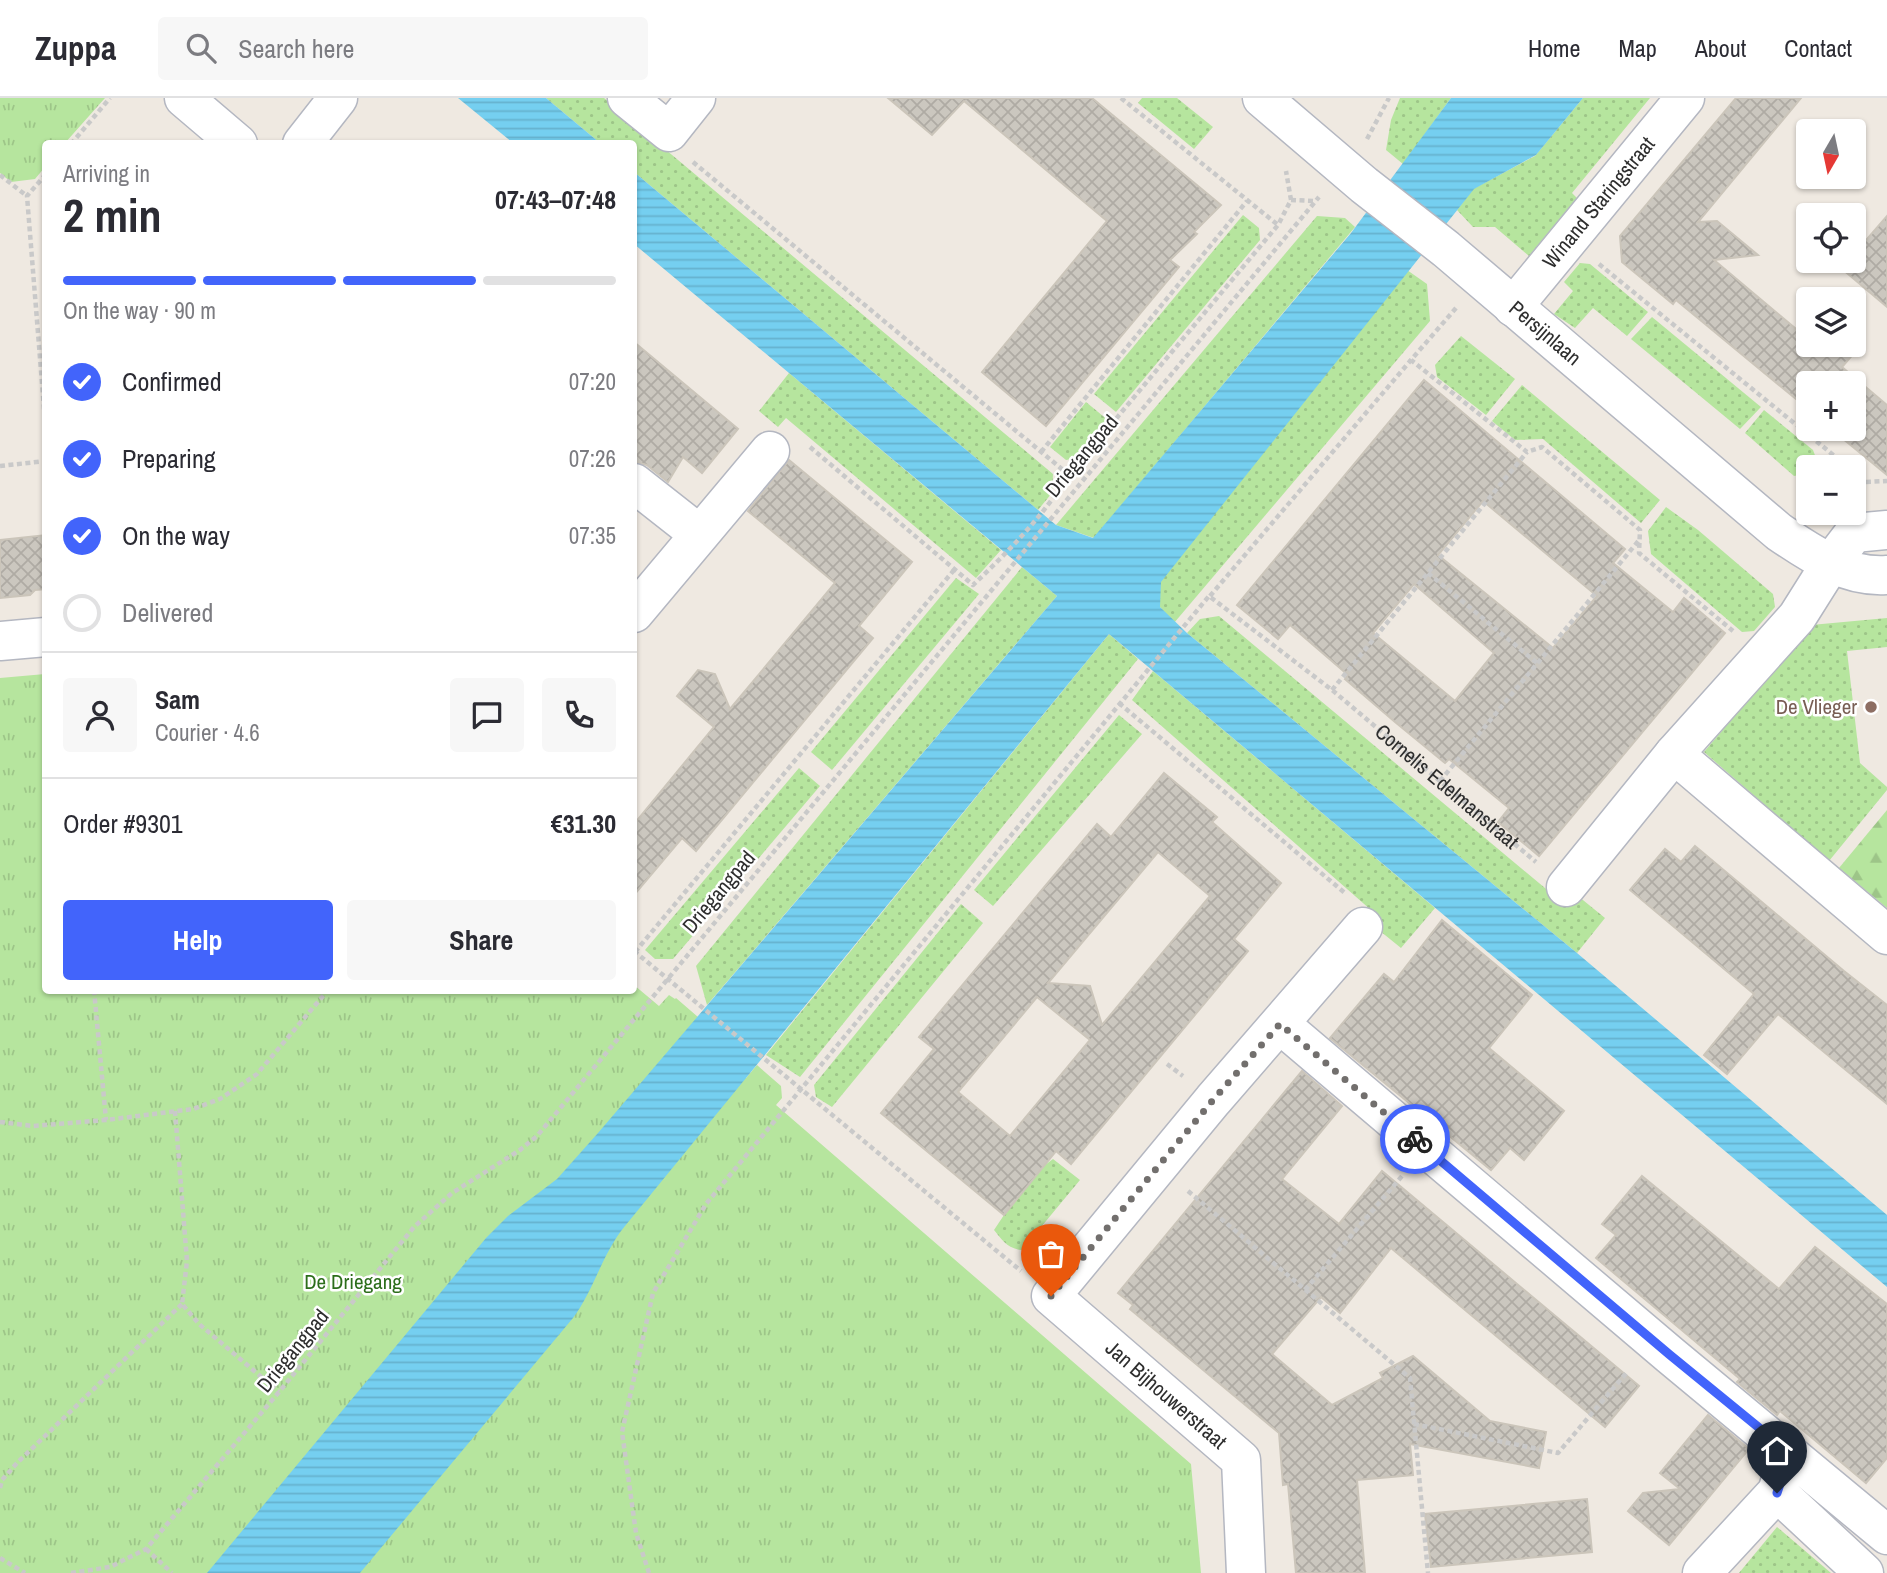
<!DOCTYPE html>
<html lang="en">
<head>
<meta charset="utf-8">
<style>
	body { margin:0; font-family:"Archivo Narrow",sans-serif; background:#f7f7f7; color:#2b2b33; height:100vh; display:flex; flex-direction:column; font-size:26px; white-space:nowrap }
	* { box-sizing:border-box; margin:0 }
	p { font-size:23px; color:#7c7c81 }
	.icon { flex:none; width:38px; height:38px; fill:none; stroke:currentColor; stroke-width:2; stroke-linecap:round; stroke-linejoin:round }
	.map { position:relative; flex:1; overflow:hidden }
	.panel { position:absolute; left:42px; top:42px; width:595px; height:854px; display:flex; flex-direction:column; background:#fff; border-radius:7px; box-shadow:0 2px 5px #0004 }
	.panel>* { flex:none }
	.needle { width:46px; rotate:189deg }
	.controls { position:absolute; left:1796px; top:21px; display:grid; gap:14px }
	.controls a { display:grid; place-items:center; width:70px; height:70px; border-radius:7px; background:#fff; box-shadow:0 2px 5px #0004; font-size:35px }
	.pin { position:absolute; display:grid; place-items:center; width:60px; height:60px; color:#fff; margin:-72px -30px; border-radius:50% 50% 50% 0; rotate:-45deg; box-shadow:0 0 7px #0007 }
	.pin .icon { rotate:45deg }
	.courier { position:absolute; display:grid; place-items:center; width:70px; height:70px; margin:-35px; border:5px solid #4264fb; border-radius:50%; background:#fff; color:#222; box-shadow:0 2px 9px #0007 }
	.summary em { font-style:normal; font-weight:700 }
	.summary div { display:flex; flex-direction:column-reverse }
	.summary { display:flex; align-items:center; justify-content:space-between; height:119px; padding:0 21px }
	h1 { font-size:46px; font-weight:700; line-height:52px }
	.bar { display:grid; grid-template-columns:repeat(4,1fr); gap:10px 7px; align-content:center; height:84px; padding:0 21px }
	.bar i { height:9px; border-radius:5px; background:#e1e1e2 }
	.bar .current { background:#4264fb }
	.bar p { grid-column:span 4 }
	.line { display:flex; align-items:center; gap:18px; padding:0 21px; border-top:2px solid #e1e1e2 }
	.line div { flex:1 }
	.round { display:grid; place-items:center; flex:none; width:74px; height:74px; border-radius:7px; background:#f7f7f7 }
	ol { padding:0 21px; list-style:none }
	li { display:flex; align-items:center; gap:21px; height:77px }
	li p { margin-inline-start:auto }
	li .icon { padding:7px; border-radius:50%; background:#4264fb; color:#fff; stroke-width:4 }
	li:last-child { color:#7c7c81 }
	li i { width:38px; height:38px; border:4px solid #e1e1e2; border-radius:50% }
	.primary-button { display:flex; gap:14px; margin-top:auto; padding:14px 21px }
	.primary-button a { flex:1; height:80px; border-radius:7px; background:#4264fb; color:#fff; font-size:28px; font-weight:700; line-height:80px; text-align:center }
	.primary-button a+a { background:#f7f7f7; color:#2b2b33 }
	header { display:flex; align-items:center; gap:42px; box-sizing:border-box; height:98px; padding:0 35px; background:#fff; border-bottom:2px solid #e1e1e2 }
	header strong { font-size:33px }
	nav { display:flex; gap:38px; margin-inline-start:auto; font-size:24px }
	.search { width:490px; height:63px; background:#f7f7f7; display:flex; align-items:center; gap:18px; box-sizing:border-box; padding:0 24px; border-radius:7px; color:#7c7c81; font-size:26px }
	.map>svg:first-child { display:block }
	.grass { fill:url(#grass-dots) }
	.forest { fill:url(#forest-firs) }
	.park { fill:url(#park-tufts) }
	.water { fill:url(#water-rules) }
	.building { fill:url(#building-cross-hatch); stroke:#cbc5ba; stroke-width:2; fill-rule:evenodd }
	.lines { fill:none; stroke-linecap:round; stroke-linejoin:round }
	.minor-casing { stroke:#b4b7c1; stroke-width:41 }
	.path { stroke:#c9c9c9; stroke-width:4.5; stroke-dasharray:5 3.5; stroke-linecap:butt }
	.minor { stroke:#fff; stroke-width:38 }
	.done { stroke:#726f6d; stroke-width:7; stroke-dasharray:0 12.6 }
	.route { stroke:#4264fb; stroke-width:9 }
	.education-dot { fill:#8d6e63; stroke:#fff; stroke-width:2.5 }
	.labels { text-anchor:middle; stroke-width:5; stroke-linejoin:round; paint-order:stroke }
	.street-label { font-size:21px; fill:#2e2e2e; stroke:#fff }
	.education-label { font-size:21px; fill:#785e54; stroke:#fff; text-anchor:end }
	.park-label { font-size:21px; fill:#2c6e1b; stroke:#fff }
</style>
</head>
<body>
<header>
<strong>Zuppa</strong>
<div class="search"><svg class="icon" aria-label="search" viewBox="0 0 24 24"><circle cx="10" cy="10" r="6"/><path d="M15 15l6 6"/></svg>Search here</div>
<nav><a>Home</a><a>Map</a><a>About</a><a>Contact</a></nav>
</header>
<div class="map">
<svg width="1887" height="1475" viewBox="0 0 1887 1475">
	<defs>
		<pattern id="grass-dots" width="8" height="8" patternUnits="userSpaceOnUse" patternTransform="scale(1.75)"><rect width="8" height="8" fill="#b6e59e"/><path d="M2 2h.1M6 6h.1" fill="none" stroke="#9dc588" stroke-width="1.8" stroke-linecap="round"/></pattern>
		<pattern id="forest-firs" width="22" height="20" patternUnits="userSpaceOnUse" patternTransform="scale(1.75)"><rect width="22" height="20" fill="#b6e59e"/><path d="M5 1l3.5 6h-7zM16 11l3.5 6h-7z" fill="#9dc588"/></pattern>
		<pattern id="park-tufts" width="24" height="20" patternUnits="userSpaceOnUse" patternTransform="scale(1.75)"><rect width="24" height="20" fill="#b6e59e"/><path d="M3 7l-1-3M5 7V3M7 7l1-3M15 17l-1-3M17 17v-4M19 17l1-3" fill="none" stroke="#9dc588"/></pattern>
		<pattern id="water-rules" width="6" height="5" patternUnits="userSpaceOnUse" patternTransform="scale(1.75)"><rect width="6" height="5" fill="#75cff0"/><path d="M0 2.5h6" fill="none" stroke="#66b2ce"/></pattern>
		<pattern id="building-cross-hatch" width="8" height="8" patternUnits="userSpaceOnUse" patternTransform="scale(1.75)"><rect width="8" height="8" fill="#cbc7bf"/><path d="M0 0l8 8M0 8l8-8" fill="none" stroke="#afaba4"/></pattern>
	</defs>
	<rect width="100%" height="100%" fill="#efe9e1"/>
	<!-- grass -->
	<g class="grass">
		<path d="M546 0H604L1053 376 1052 395 1038 412 634 74V46L600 45Z"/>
		<path d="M1142 0H1177L1213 29 1194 51 1138 5Z"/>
		<path d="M1400 0H1451L1403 66 1386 52 1391 22Z"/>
		<path d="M1583 0H1650L1572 95 1577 100 1529 158 1495 129H1473L1457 112 1473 91 1535 58Z"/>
		<path d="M1243 117 1259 130 1260 142 1116 314 1094 296Z"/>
		<path d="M1317 118 1345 120 1355 129 1094 440 1056 427Z"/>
		<path d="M1580 165 1590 166 1648 214 1627 238 1593 210 1575 230 1554 216 1573 193 1564 184Z"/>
		<path d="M1407 172 1427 186 1430 223 1174 525 1160 509V484Z"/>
		<path d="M1652 219 1761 309 1740 331 1631 241Z"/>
		<path d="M1461 238 1515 281 1486 317 1437 279 1435 267Z"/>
		<path d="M789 275 1001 452 976 480 786 320 778 329 759 313Z"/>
		<path d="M1522 287 1660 402 1641 425 1543 341 1515 342 1492 323Z"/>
		<path d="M1086 304 1109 323 1078 360 1066 362 1050 349Z"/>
		<path d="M1764 312 1813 352 1816 360 1804 376 1794 378 1745 335Z"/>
		<path d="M1666 409 1698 432 1773 496 1775 509 1754 533 1742 534 1651 456 1648 433Z"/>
		<path d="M1022 469 1057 498 707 907 696 868Z"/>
		<path d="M956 480 979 496 832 672 811 654Z"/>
		<path d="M1219 518 1557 800 1578 798 1605 820 1577 855 1187 535 1200 521Z"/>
		<path d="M1887 520V549L1847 553 1860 665 1887 689V692L1829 763 1704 654 1811 527Z"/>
		<path d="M1109 536 1138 561 800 979 766 957Z"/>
		<path d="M1153 573 1435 810 1401 850 1380 833V820L1132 602Z"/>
		<path d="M1119 617 1142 636 993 808 974 792Z"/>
		<path d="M799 670 820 688 673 861H655L645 852Z"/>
		<path d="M961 806 983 825 832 1009 816 999 814 987Z"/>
		<path d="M1053 1061 1080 1082 1022 1152C1008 1151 1002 1142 994 1132L1004 1117 1045 1067Z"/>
		<path d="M1777 1429 1831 1475H1739Z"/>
	</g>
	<!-- forest -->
	<path class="forest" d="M1887 712V810L1839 770Z"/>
	<!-- park -->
	<g class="park">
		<path d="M0 0H105L65 45 46 46 45 69 35 81 11 84 0 75Z"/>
		<path d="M45 576 46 892H634V887L659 908 669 897 675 901 676 900 698 919 688 931 746 980 757 967 781 988 782 1000 776 1007 1191 1366 1201 1475H0V580Z"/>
	</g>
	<!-- water -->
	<g class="water">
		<path d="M458 0H546L600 45H513Z"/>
		<path d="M1451 0H1583L1536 57 1474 91 1161 484 1160 509 1187 535 1577 855 1887 1117V1189L1109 536 625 1128C602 1156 594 1192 573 1220L360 1475H207L486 1140 508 1118 557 1081 598 1035 1057 498 634 146V74L1056 427 1093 440 1351 135Z"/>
	</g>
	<!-- building -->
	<g class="building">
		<path d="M888 0H1092L1221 107 1194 134 1197 136 1170 162 1179 169 1046 328 982 274 1107 123 964 3 932 37Z"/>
		<path d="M1736 0H1801L1698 124 1717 123 1758 157 1714 162 1808 241V247H1861L1842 269 1887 307V377L1831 331H1853V285H1808V311L1676 202 1673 206 1622 164 1620 138Z"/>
		<path d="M1887 118V209L1842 171 1849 163H1853V157Z"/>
		<path d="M634 244 738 331 702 375 683 359 668 384 647 367 634 364Z"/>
		<path d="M1424 282 1625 451 1613 465 1673 514 1684 500 1725 535 1539 758 1498 724 1509 710 1449 661 1445 665 1395 624 1345 581 1348 577 1290 527 1278 541 1237 507ZM1483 403 1597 498 1553 550 1438 457ZM1414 486 1494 555 1455 603 1373 535Z"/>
		<path d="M789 362 912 464 859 528 873 540 696 753 682 740 634 797V726L714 629 677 598 698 572 715 576 730 611 835 485 748 413Z"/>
		<path d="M46 437V491L35 492 30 497 0 500V442Z"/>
		<path d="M1164 675 1217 719 1212 724 1281 785 1234 841 1248 853 1071 1066 1056 1053 1004 1117 881 1015 934 951 919 939 1097 726 1111 739ZM1158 754 1210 798 1102 927 1090 888 1048 885ZM1037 899 1090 942 1010 1038 958 994Z"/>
		<path d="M1695 748 1844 873 1887 907V1006L1778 916 1727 976 1704 957 1754 896 1630 792 1665 751 1681 764Z"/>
		<path d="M1442 822 1532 897 1489 950 1564 1013 1524 1062 1510 1050 1491 1072 1330 940 1384 876 1394 884Z"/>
		<path d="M1302 973 1342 1008 1282 1081 1339 1126 1382 1073 1639 1288 1605 1329 1391 1150 1340 1215 1321 1199 1272 1256 1332 1307 1383 1280 1380 1275 1413 1258 1490 1323 1546 1334 1539 1370 1410 1346 1413 1377 1357 1382 1365 1475H1296L1288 1386 1283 1387 1279 1335 1130 1211 1133 1207 1118 1195Z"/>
		<path d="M1642 1078 1779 1191 1815 1149 1887 1206V1360L1866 1385 1780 1313 1777 1317 1737 1284 1740 1281 1596 1160 1616 1137 1602 1126Z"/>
		<path d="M1708 1317 1749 1351 1669 1447 1628 1413 1643 1395 1680 1391 1660 1375Z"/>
		<path d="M1587 1401 1592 1454 1431 1469 1425 1416Z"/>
	</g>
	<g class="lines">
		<defs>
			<g id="minor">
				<path d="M184 0 238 46"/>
				<path d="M627 0 669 34 696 0"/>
				<path id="s2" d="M1262 0 1364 87 1446 151 1779 434C1811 456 1847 480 1887 477"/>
				<path d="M302 46 338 0"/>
				<path id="s3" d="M1513 209 1685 0"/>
				<path d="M634 385 699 436"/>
				<path d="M634 515 770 353"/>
				<path d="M0 543 46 539"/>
				<path d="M1674 656 1887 837"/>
				<path d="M1566 789 1674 656 1797 519 1831 465 1854 435 1887 432"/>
				<path d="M1280 926 1670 1257 1887 1437"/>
				<path d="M1777 1394 1864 1475"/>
				<path d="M1246 1475 1241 1362 1051 1198 1213 1002 1363 829"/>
				<path d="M1702 1475 1777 1394 1789 1355"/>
			</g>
		</defs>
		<!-- minor casing -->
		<use href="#minor" class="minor-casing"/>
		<!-- path -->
		<g class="path">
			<path d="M1121 0 1278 127"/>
			<path d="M1367 41 1389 0"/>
			<path d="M71 46 110 0"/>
			<path d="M693 64 1069 377"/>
			<path d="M46 76 27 98 46 335"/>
			<path d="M0 77 27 98"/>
			<path d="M1291 102 1314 103"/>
			<path d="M1599 166 1848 369"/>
			<path d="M1456 210 1411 262 1527 354 1542 349 1640 432 1639 455 1733 533"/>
			<path d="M810 349 973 487C1008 454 1044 417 1069 377L1278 127 1291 102 1286 73"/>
			<path d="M1041 354 1247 103"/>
			<path d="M0 368 46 363"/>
			<path d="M1853 373 1866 384 1887 383"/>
			<path d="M1428 475 1537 565"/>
			<path d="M1210 498 1411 262"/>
			<path d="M1332 592 1527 354"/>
			<path d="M1119 605 1346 796"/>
			<path d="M1440 683 1640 441"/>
			<path d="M634 853 1021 1173"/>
			<path d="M635 854 954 472"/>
			<path d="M94 892 106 1022"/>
			<path d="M1167 966 1183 978"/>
			<path d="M175 1013 187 1163 182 1206 199 1226 279 1294"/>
			<path d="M0 1024 33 1028 106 1022 193 1011 220 1001 257 976 328 892"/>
			<path d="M1188 1093 1410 1280 1428 1475"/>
			<path d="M1305 1192 1402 1078"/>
			<path d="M1414 1326 1558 1355 1628 1273"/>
			<path d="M0 1390 2 1382 18 1364 182 1206"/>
			<path d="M146 1451 172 1475"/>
			<path d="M0 1460 25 1475"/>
			<path d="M71 1475 110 1469 146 1451 279 1294 414 1129 452 1095 520 1052 537 1038 1319 99"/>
			<path id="s1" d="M649 1475 636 1435 622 1334 653 1195 706 1106 1209 498 1332 592 1536 764"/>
		</g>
		<!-- minor -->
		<use href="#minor" class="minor"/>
	</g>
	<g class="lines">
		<!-- done -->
		<path class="done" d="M1051 1198 1213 1002 1280 926 1415 1041"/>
		<!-- route -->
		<path class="route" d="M1415 1041 1670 1257 1790 1355 1777 1395"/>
	</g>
	<!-- markers -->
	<circle class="education-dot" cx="1871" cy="609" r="7"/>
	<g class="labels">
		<!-- street labels -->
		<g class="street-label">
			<text dy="7" stroke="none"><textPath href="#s3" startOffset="135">Winand Staringstraat</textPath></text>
			<text dy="7" stroke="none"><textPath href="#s2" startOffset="368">Persijnlaan</textPath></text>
			<text transform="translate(1082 358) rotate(-50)" y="7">Driegangpad</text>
			<text dy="7" stroke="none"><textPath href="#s1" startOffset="1484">Cornelis Edelmanstraat</textPath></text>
			<text transform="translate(719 794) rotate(-50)" y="7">Driegangpad</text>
			<text transform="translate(293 1253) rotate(-51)" y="7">Driegangpad</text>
			<text transform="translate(1166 1297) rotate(41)" y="7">Jan Bijhouwerstraat</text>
		</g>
		<!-- education labels -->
		<g class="education-label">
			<text x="1857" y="616">De Vlieger</text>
		</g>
		<!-- park labels -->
		<g class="park-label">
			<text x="353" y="1191">De Driegang</text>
		</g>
	</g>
</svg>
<div class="controls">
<a><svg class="needle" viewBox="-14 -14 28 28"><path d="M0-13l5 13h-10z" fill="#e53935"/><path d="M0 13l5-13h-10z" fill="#7c7c81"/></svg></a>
<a><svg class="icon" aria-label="locate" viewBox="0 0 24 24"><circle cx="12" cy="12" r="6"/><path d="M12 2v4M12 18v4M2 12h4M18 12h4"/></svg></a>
<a><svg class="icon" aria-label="layers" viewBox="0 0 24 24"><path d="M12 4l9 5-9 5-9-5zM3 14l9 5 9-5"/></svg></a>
<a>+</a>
<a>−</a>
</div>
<div class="pin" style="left:1051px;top:1198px;background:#ea580c"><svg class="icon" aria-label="bag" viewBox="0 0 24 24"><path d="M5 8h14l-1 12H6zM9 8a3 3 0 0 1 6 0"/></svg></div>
<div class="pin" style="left:1777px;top:1395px;background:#1f2937"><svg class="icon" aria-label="home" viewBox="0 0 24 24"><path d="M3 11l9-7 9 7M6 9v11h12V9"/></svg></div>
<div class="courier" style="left:1415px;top:1041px"><svg class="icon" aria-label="bike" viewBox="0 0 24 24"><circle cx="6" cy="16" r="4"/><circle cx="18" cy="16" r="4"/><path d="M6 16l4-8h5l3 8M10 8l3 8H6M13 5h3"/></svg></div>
<section class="panel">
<div class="summary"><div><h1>2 min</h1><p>Arriving in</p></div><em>07:43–07:48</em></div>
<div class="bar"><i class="current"></i><i class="current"></i><i class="current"></i><i></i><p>On the way · 90 m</p></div>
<ol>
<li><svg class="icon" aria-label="check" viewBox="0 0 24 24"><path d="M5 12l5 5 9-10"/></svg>Confirmed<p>07:20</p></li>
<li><svg class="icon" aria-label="check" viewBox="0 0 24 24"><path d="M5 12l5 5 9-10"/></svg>Preparing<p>07:26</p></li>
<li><svg class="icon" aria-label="check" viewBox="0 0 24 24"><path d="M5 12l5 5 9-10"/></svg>On the way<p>07:35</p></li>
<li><i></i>Delivered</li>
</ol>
<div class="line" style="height:126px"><a class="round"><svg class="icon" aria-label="person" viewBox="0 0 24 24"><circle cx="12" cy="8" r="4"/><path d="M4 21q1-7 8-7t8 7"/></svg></a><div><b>Sam</b><p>Courier · 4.6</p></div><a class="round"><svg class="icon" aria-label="chat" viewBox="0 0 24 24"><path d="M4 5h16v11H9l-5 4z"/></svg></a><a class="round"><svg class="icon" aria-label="phone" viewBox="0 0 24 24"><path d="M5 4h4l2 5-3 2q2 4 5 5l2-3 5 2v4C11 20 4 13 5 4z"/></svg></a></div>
<div class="line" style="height:91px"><div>Order #9301</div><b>€31.30</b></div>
<div class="primary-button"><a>Help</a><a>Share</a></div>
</section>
</div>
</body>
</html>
